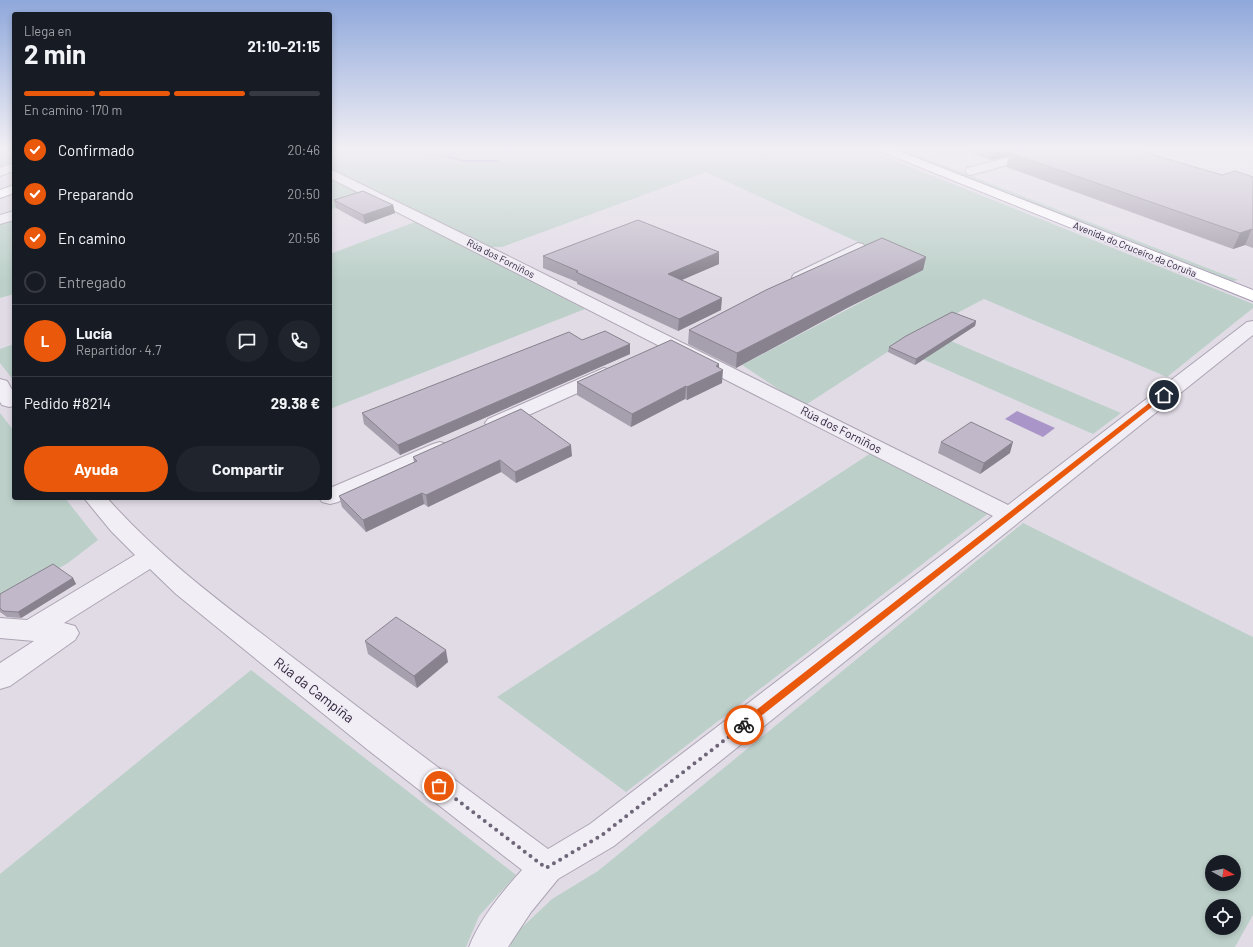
<!DOCTYPE html>
<html lang="es">
<head>
<meta charset="utf-8">
<style>
	body { margin:0; font-family:Barlow,sans-serif; background:#20242c; color:#f1f3f6; height:100vh; display:flex; flex-direction:column; font-size:15px; white-space:nowrap }
	* { box-sizing:border-box; margin:0 }
	p { font-size:13px; color:#9ea1a6 }
	.icon { flex:none; width:22px; height:22px; fill:none; stroke:currentColor; stroke-width:2; stroke-linecap:round; stroke-linejoin:round }
	.map { position:relative; flex:1; overflow:hidden }
	.drawer { position:absolute; left:12px; top:12px; width:320px; height:488px; display:flex; flex-direction:column; background:#171b24; border-radius:4px; box-shadow:0 2px 6px #0003 }
	.drawer>* { flex:none }
	.needle { width:26px; rotate:98deg }
	.tools { position:absolute; left:1205px; top:855px; display:grid; gap:8px }
	.tools a { display:grid; place-items:center; width:36px; height:36px; border-radius:50%; background:#171b24; box-shadow:0 2px 6px #0003; font-size:20px }
	.pin { position:absolute; display:grid; place-items:center; width:34px; height:34px; color:#fff; margin:-17px; border:2px solid #fff; border-radius:50%; box-shadow:0 1px 4px #0007 }
	.courier { position:absolute; display:grid; place-items:center; width:40px; height:40px; margin:-20px; border:3px solid #ea580c; border-radius:50%; background:#fff; color:#222; box-shadow:0 1px 5px #0007 }
	.head em { font-style:normal; font-weight:700 }
	.head div { display:flex; flex-direction:column-reverse }
	.head { display:flex; align-items:center; justify-content:space-between; height:68px; padding:0 12px }
	h1 { font-size:26px; font-weight:700; line-height:30px }
	.bar { display:grid; grid-template-columns:repeat(4,1fr); gap:6px 4px; align-content:center; height:48px; padding:0 12px }
	.bar i { height:5px; border-radius:3px; background:#363941 }
	.bar .on { background:#ea580c }
	.bar p { grid-column:span 4 }
	.line { display:flex; align-items:center; gap:10px; padding:0 12px; border-top:1px solid #363941 }
	.line div { flex:1 }
	.round { display:grid; place-items:center; flex:none; width:42px; height:42px; border-radius:21px; background:#20242c }
	ol { padding:0 12px; list-style:none }
	li { display:flex; align-items:center; gap:12px; height:44px }
	li p { margin-inline-start:auto }
	li .icon { padding:4px; border-radius:50%; background:#ea580c; color:#fff; stroke-width:4 }
	li:last-child { color:#9ea1a6 }
	li i { width:22px; height:22px; border:2px solid #363941; border-radius:50% }
	.cta { display:flex; gap:8px; margin-top:auto; padding:8px 12px }
	.cta a { flex:1; height:46px; border-radius:24px; background:#ea580c; color:#fff; font-size:16px; font-weight:700; line-height:46px; text-align:center }
	.cta a+a { background:#20242c; color:#f1f3f6 }
	.map>svg:first-child { display:block }
	.green { fill:#bcd0c9; fill-rule:evenodd }
	.water { fill:#a995c8 }
	.lines { fill:none; stroke-linecap:round; stroke-linejoin:round }
	.stream { fill:#a995c8; fill-rule:evenodd }
	.minor-casing { stroke:#aca4b3; stroke-width:2 }
	.major-casing { stroke:#a69ab2; stroke-width:2 }
	.minor { fill:#f1eef5; fill-rule:evenodd }
	.major { fill:#fff; fill-rule:evenodd }
	.wall { fill:#a69fad }
	.shaded-wall { fill:#87828d }
	.building { fill:#c1b9c9; stroke:#87828d }
	.route { fill:#ea580c }
	.done { stroke:#6f6578; stroke-width:4; stroke-dasharray:0 7.2 }
	.labels { text-anchor:middle; stroke-width:3; stroke-linejoin:round; paint-order:stroke }
	.far-street-label { font-size:10px; fill:#31253d; stroke:#efebf4 }
	.street-label { font-size:12px; fill:#31253d; stroke:#efebf4 }
	.near-street-label { font-size:14px; fill:#31253d; stroke:#efebf4 }
</style>
</head>
<body>
<div class="map">
<svg width="1253" height="947" viewBox="0 0 1253 947">
	<rect width="100%" height="100%" fill="#e1dbe6"/>
	<!-- green -->
	<g class="green">
		<path d="M0 149H14V164L0 169Z"/>
		<path d="M330 149H865L1253 304V308L1167 377 984 299 925 330 1121 413 1093 434 895 347 804 406 742 365 922 270 849 238 706 172 502 247H490L330 168Z"/>
		<path d="M895 149H902L1238 280 1233 281Z"/>
		<path d="M330 178 369 197 330 210Z"/>
		<path d="M14 220V294L0 298V225Z"/>
		<path d="M415 222 585 309 330 409V254Z"/>
		<path d="M14 344V381L0 363V349Z"/>
		<path d="M0 413 14 431V498H65L98 540 68 563 0 602Z"/>
		<path d="M871 453 990 512 626 792 497 697Z"/>
		<path d="M1023 523 1253 637V915L1235 947H510L513 936 552 899 598 871ZM1212 862H1234V884H1212ZM1212 906H1234V928H1212Z"/>
		<path d="M251 670 516 875 479 916 466 947H0V874Z"/>
	</g>
	<!-- water -->
	<path class="water" d="M1017 411 1055 428 1043 437 1005 419Z"/>
	<g class="lines">
		<!-- stream -->
		<path class="stream" d="M417 149H423L464 160H498L500 161 498 162H464Z"/>
		<defs>
			<g id="minor">
				<path d="M1041 149H1059L1057 151 971 175 967 174 965 171 967 168Z"/>
				<path d="M14 163V171L0 176V168Z"/>
				<path d="M330 169 506 255 1008 505 1247 322 1253 321V335L614 846 558 879 531 912 508 947H469C480 919 501 893 522 870L368 750 176 594 150 569 64 623 75 626 79 633 75 640 10 686 0 689V663L34 641 0 638V618L27 620 135 555 111 531 84 498H107C161 559 227 607 291 656 376 721 461 785 548 849L590 824 993 516 330 178Z"/>
				<path d="M14 211V220L0 224V215Z"/>
				<path d="M858 243 863 244 865 247 863 250 806 280 800 282 794 280 792 277 794 274Z"/>
				<path d="M604 368 611 370 613 374 611 378 502 427 495 429 488 427 485 423 488 419Z"/>
				<path d="M0 379 7 381 14 393V406L9 407 2 405 0 402Z"/>
				<path d="M440 442 447 444 451 448 447 452 338 502 330 504 322 502 319 498H330V488L433 444Z"/>
			</g>
			<g id="major">
				<path d="M878 149H894L1253 290V301L880 151Z"/>
				<path d="M14 185V193L0 198V190Z"/>
			</g>
		</defs>
		<!-- minor casing -->
		<use href="#minor" class="minor-casing"/>
		<!-- major casing -->
		<use href="#major" class="major-casing"/>
		<!-- minor -->
		<use href="#minor" class="minor"/>
		<!-- major -->
		<use href="#major" class="major"/>
	</g>
	<!-- wall -->
	<g class="wall">
		<path d="M960 149H1133L1222 175 1253 177V248L1245 245 1233 249 1006 167 1009 156 991 160Z"/>
		<path d="M334 200 393 205 395 213 365 224 336 208Z"/>
		<path d="M543 256 719 264 681 280 721 310 678 331 577 284V282L543 268Z"/>
		<path d="M926 257 923 270 847 308 736 368 688 344 689 330Z"/>
		<path d="M976 321 975 326 915 365 888 352 889 347Z"/>
		<path d="M582 340 630 354 400 455 364 424 362 413Z"/>
		<path d="M719 364V368L722 383 687 400 685 399 631 427 577 395V382Z"/>
		<path d="M941 442 1010 453 980 474 938 453Z"/>
		<path d="M572 456 516 483 501 472 428 507 424 504 366 532 342 507 339 496 414 462 413 457Z"/>
		<path d="M73 578 76 584 21 618 7 617 0 612V594Z"/>
		<path d="M365 641 448 662 417 688 368 654Z"/>
	</g>
	<!-- shaded-wall -->
	<g class="shaded-wall">
		<path d="M994 149H1036L1010 153 1009 156 991 160Z"/>
		<path d="M393 205 395 213 365 224 363 215Z"/>
		<path d="M1252 229 1245 245 1233 249 1240 233Z"/>
		<path d="M719 252V264L668 286V274Z"/>
		<path d="M926 257 923 270 847 308 736 368 737 353 850 295Z"/>
		<path d="M722 298 721 310 678 331 679 319Z"/>
		<path d="M976 321 975 326 915 365 916 359Z"/>
		<path d="M630 344V354L400 455 398 445Z"/>
		<path d="M719 364V372L723 370 722 383 687 400V387L716 366Z"/>
		<path d="M686 386 685 399 631 427 632 414Z"/>
		<path d="M1013 442 1010 453 980 474 984 463Z"/>
		<path d="M571 445 572 456 516 483 515 472Z"/>
		<path d="M500 460 501 472 428 507 426 495Z"/>
		<path d="M422 493 424 504 366 532 363 520Z"/>
		<path d="M73 578 76 584 21 618 18 612Z"/>
		<path d="M446 650 448 662 417 688 414 676Z"/>
	</g>
	<!-- building -->
	<g class="building">
		<path d="M1027 149H1133L1222 175 1235 171 1253 177V230L1252 229 1240 233 1010 153Z"/>
		<path d="M363 191 393 205 363 215 334 200Z"/>
		<path d="M638 220 719 252 668 274 722 298 679 319 576 272 578 271 543 256Z"/>
		<path d="M882 238 926 257 850 295 737 353 689 330 766 290Z"/>
		<path d="M952 312 976 321 916 359 889 347 906 336Z"/>
		<path d="M605 331 630 344 398 445 362 413 569 332 582 340Z"/>
		<path d="M671 340 719 364 716 366 723 370 687 387 686 386 632 414 577 382Z"/>
		<path d="M521 409 571 445 515 472 500 460 426 495 422 493 363 520 339 496 417 461 413 457Z"/>
		<path d="M971 422 1013 442 984 463 941 442Z"/>
		<path d="M53 564 73 578 18 612 3 611 0 608V594Z"/>
		<path d="M396 617 446 650 414 676 365 641Z"/>
	</g>
	<!-- sky -->
	<linearGradient id="sky" x2="0" y2="1"><stop stop-color="#8fa8db"/><stop offset="0.53" stop-color="#f2eff4"/><stop offset="1" stop-color="#f2eff4" stop-opacity="0"/></linearGradient>
	<rect width="1253" height="281" fill="url(#sky)"/>
	<!-- route -->
	<path class="route" d="M1162 393 1167 395 747 727H741L739 725 741 722Z"/>
	<g class="lines">
		<!-- done -->
		<path class="done" d="M439 786 546 868 602 835 744 725"/>
	</g>
	<g class="labels">
		<!-- far-street labels -->
		<g class="far-street-label">
			<text transform="translate(1135 249) rotate(22)" y="4">Avenida do Cruceiro da Coruña</text>
			<text transform="translate(501 258) rotate(27)" y="4">Rúa dos Forniños</text>
		</g>
		<!-- street labels -->
		<g class="street-label">
			<text transform="translate(841 430) rotate(27)" y="4">Rúa dos Forniños</text>
		</g>
		<!-- near-street labels -->
		<g class="near-street-label">
			<text transform="translate(314 690) rotate(38)" y="5">Rúa da Campiña</text>
		</g>
	</g>
</svg>
<div class="tools">
<a><svg class="needle" viewBox="-14 -14 28 28"><path d="M0-13l5 13h-10z" fill="#e53935"/><path d="M0 13l5-13h-10z" fill="#9ea1a6"/></svg></a>
<a><svg class="icon" aria-label="locate" viewBox="0 0 24 24"><circle cx="12" cy="12" r="6"/><path d="M12 2v4M12 18v4M2 12h4M18 12h4"/></svg></a>
</div>
<div class="pin" style="left:439px;top:786px;background:#ea580c"><svg class="icon" aria-label="bag" viewBox="0 0 24 24"><path d="M5 8h14l-1 12H6zM9 8a3 3 0 0 1 6 0"/></svg></div>
<div class="pin" style="left:1164px;top:395px;background:#1f2937"><svg class="icon" aria-label="home" viewBox="0 0 24 24"><path d="M3 11l9-7 9 7M6 9v11h12V9"/></svg></div>
<div class="courier" style="left:744px;top:725px"><svg class="icon" aria-label="bike" viewBox="0 0 24 24"><circle cx="6" cy="16" r="4"/><circle cx="18" cy="16" r="4"/><path d="M6 16l4-8h5l3 8M10 8l3 8H6M13 5h3"/></svg></div>
<section class="drawer">
<div class="head"><div><h1>2 min</h1><p>Llega en</p></div><em>21:10–21:15</em></div>
<div class="bar"><i class="on"></i><i class="on"></i><i class="on"></i><i></i><p>En camino · 170 m</p></div>
<ol>
<li><svg class="icon" aria-label="check" viewBox="0 0 24 24"><path d="M5 12l5 5 9-10"/></svg>Confirmado<p>20:46</p></li>
<li><svg class="icon" aria-label="check" viewBox="0 0 24 24"><path d="M5 12l5 5 9-10"/></svg>Preparando<p>20:50</p></li>
<li><svg class="icon" aria-label="check" viewBox="0 0 24 24"><path d="M5 12l5 5 9-10"/></svg>En camino<p>20:56</p></li>
<li><i></i>Entregado</li>
</ol>
<div class="line" style="height:72px"><b class="round" style="background:#ea580c;color:#fff">L</b><div><b>Lucía</b><p>Repartidor · 4.7</p></div><a class="round"><svg class="icon" aria-label="chat" viewBox="0 0 24 24"><path d="M4 5h16v11H9l-5 4z"/></svg></a><a class="round"><svg class="icon" aria-label="phone" viewBox="0 0 24 24"><path d="M5 4h4l2 5-3 2q2 4 5 5l2-3 5 2v4C11 20 4 13 5 4z"/></svg></a></div>
<div class="line" style="height:52px"><div>Pedido #8214</div><b>29.38 €</b></div>
<div class="cta"><a>Ayuda</a><a>Compartir</a></div>
</section>
</div>
</body>
</html>
